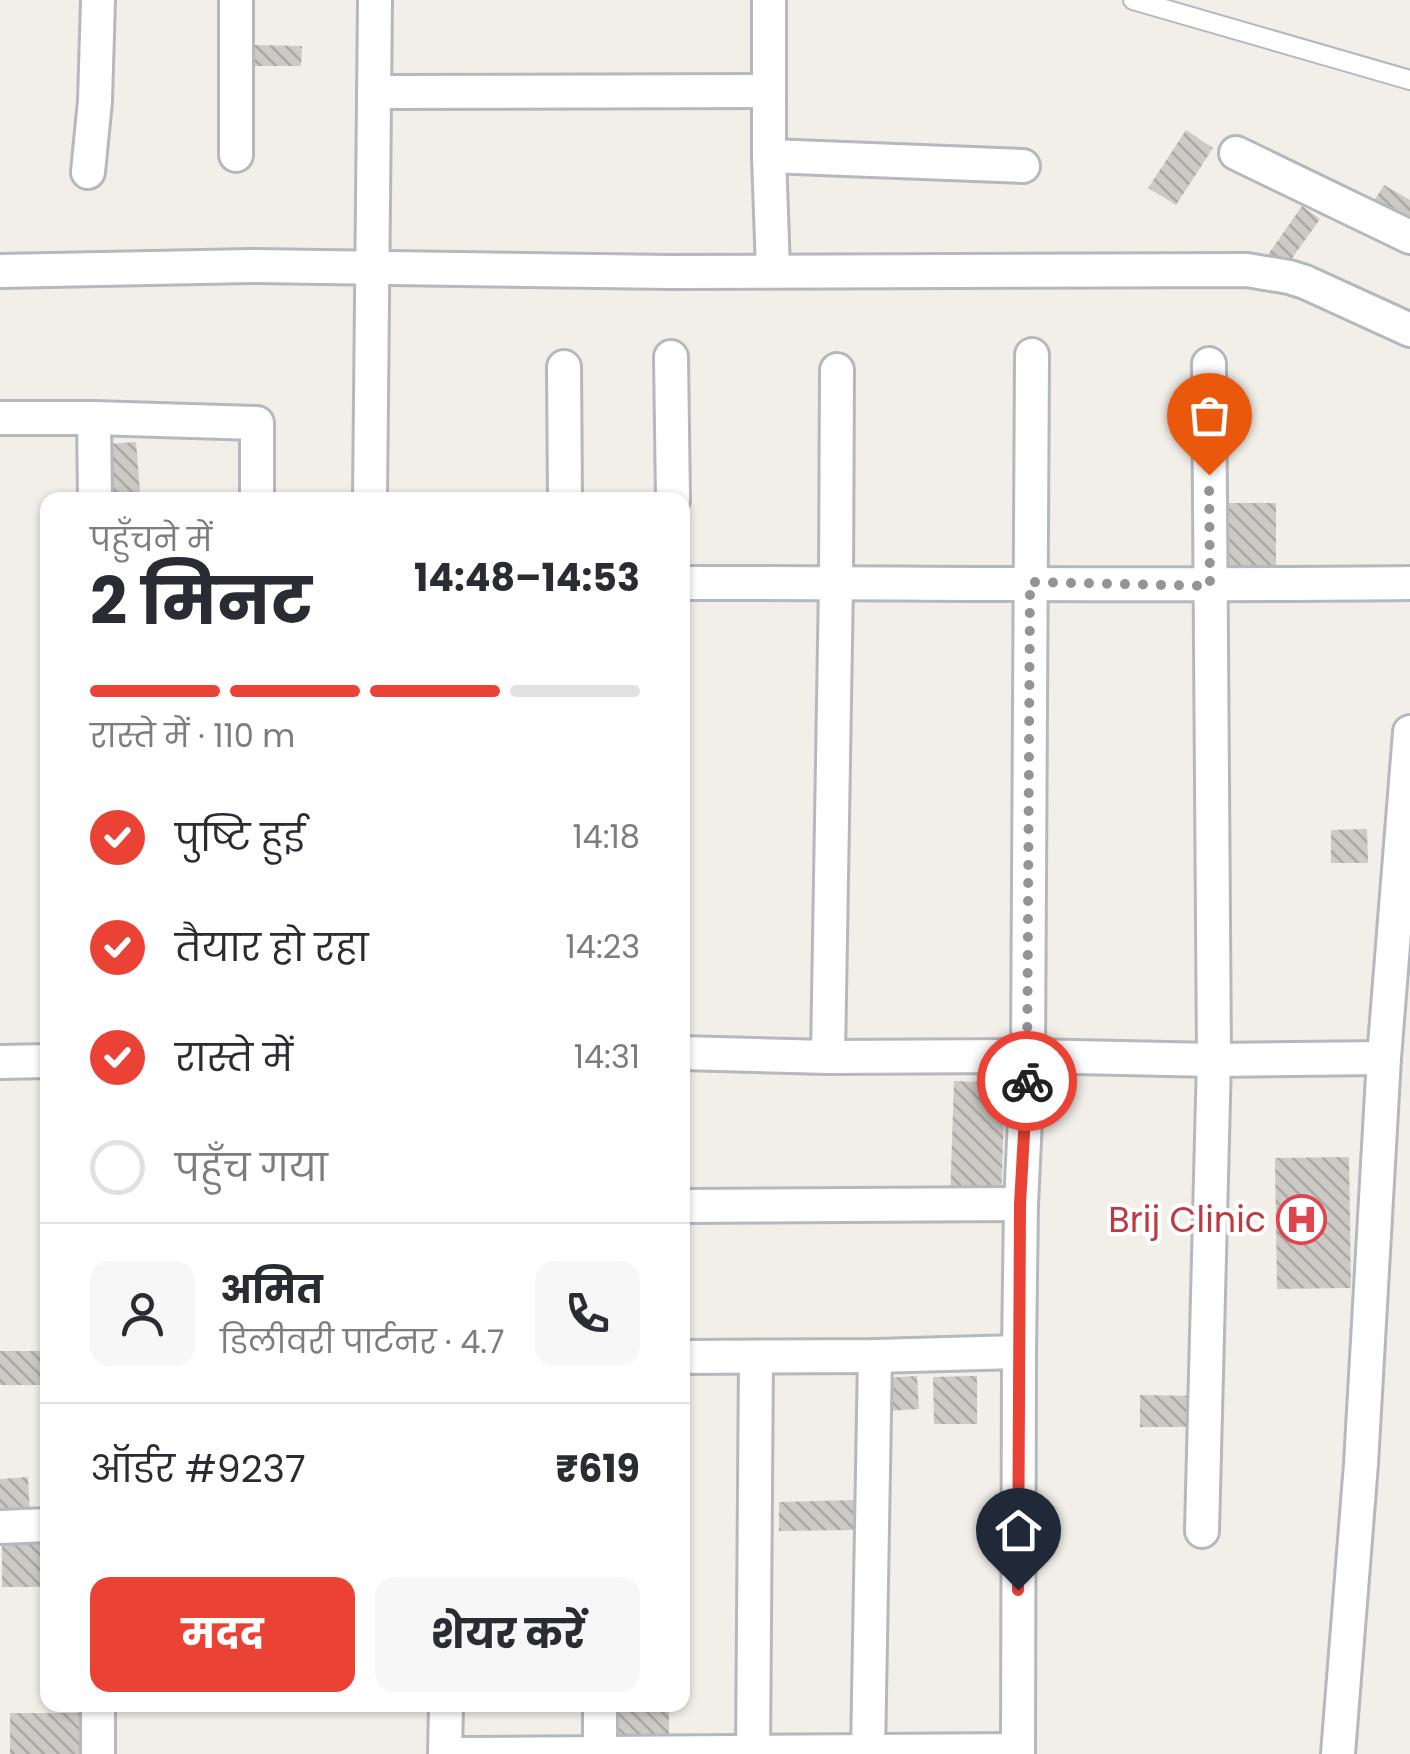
<!DOCTYPE html>
<html lang="hi">
<head>
<meta charset="utf-8">
<style>
	body { margin:0; font-family:Poppins,"Noto Sans Devanagari",sans-serif; background:#f7f7f7; color:#2b2b33; height:100vh; display:flex; flex-direction:column; font-size:38px; white-space:nowrap }
	* { box-sizing:border-box; margin:0 }
	p { font-size:32px; color:#7c7c81 }
	.icon { flex:none; width:55px; height:55px; fill:none; stroke:currentColor; stroke-width:2; stroke-linecap:round; stroke-linejoin:round }
	.map { position:relative; flex:1; overflow:hidden }
	.panel { position:absolute; left:40px; top:492px; width:650px; height:1220px; display:flex; flex-direction:column; background:#fff; border-radius:20px; box-shadow:0 2px 8px #0004 }
	.panel>* { flex:none }
	.pin { position:absolute; display:grid; place-items:center; width:85px; height:85px; color:#fff; margin:-102px -42px; border-radius:50% 50% 50% 0; rotate:-45deg; box-shadow:0 0 10px #0007 }
	.pin .icon { rotate:45deg }
	.courier { position:absolute; display:grid; place-items:center; width:100px; height:100px; margin:-50px; border:8px solid #ea4335; border-radius:50%; background:#fff; color:#222; box-shadow:0 2px 12px #0007 }
	.overview em { font-style:normal; font-weight:700 }
	.overview div { display:flex; flex-direction:column-reverse }
	.overview { display:flex; align-items:center; justify-content:space-between; height:170px; padding:0 50px }
	h1 { font-size:65px; font-weight:700; line-height:75px }
	.bar { display:grid; grid-template-columns:repeat(4,1fr); gap:15px 10px; align-content:center; height:120px; padding:0 50px }
	.bar i { height:12px; border-radius:8px; background:#e1e1e2 }
	.bar .current { background:#ea4335 }
	.bar p { grid-column:span 4 }
	.line { display:flex; align-items:center; gap:25px; padding:0 50px; border-top:2px solid #e1e1e2 }
	.line div { flex:1 }
	.round { display:grid; place-items:center; flex:none; width:105px; height:105px; border-radius:20px; background:#f7f7f7 }
	ol { padding:0 50px; list-style:none }
	li { display:flex; align-items:center; gap:30px; height:110px }
	li p { margin-inline-start:auto }
	li .icon { padding:10px; border-radius:50%; background:#ea4335; color:#fff; stroke-width:4 }
	li:last-child { color:#7c7c81 }
	li i { width:55px; height:55px; border:5px solid #e1e1e2; border-radius:50% }
	.cta { display:flex; gap:20px; margin-top:auto; padding:20px 50px }
	.cta a { flex:1; height:115px; border-radius:20px; background:#ea4335; color:#fff; font-size:40px; font-weight:700; line-height:115px; text-align:center }
	.cta a+a { background:#f7f7f7; color:#2b2b33 }
	.map>svg:first-child { display:block }
	.building { fill:url(#building-back-hatch) }
	.lines { fill:none; stroke-linecap:round; stroke-linejoin:round }
	.service-casing { stroke:#b5b8bc; stroke-width:22 }
	.minor-casing { stroke:#b5b8bc; stroke-width:38 }
	.service { stroke:#fff; stroke-width:18 }
	.minor { stroke:#fff; stroke-width:32 }
	.done { stroke:#929495; stroke-width:10; stroke-dasharray:0 18 }
	.route { stroke:#ea4335; stroke-width:12 }
	.labels { text-anchor:middle; stroke-width:8; stroke-linejoin:round; paint-order:stroke }
	.health-label { font-size:35px; fill:#be3a42; stroke:#fff; text-anchor:end }
</style>
</head>
<body>
<div class="map">
<svg width="1410" height="1754" viewBox="0 0 1410 1754">
	<defs>
		<pattern id="building-back-hatch" width="6" height="6" patternUnits="userSpaceOnUse" patternTransform="scale(2.5)"><rect width="6" height="6" fill="#cccac5"/><path d="M-1 5l2 2M0 0l6 6M5-1l2 2" fill="none" stroke="#a9a8a4"/></pattern>
	</defs>
	<rect width="100%" height="100%" fill="#f1efe8"/>
	<!-- building -->
	<g class="building">
		<path d="M252 45 302 46 301 66H252Z"/>
		<path d="M1186 130 1213 148 1176 205 1148 188Z"/>
		<path d="M1384 185 1410 200V232L1370 207Z"/>
		<path d="M1302 206 1320 219 1283 271 1265 259Z"/>
		<path d="M136 442 140 492 112 494 108 444Z"/>
		<rect x="1217" y="503" width="59" height="68"/>
		<path d="M1367 829 1368 863H1331V830Z"/>
		<path d="M954 1081 1005 1083 1001 1203 950 1201Z"/>
		<path d="M1349 1157 1351 1288 1277 1289 1275 1158Z"/>
		<rect x="0" y="1351" width="45" height="34"/>
		<path d="M917 1376 919 1409 885 1411 884 1378Z"/>
		<path d="M977 1376V1424H934L933 1377Z"/>
		<path d="M1140 1395 1198 1396V1427H1140Z"/>
		<path d="M28 1477 30 1514 0 1516V1479Z"/>
		<path d="M854 1500 855 1530 779 1531V1502Z"/>
		<path d="M48 1541V1587H2V1542Z"/>
		<rect x="605" y="1711" width="64" height="30"/>
		<rect x="10" y="1713" width="76" height="41"/>
	</g>
	<g class="lines">
		<defs>
			<path id="service" d="M1133 0 1410 80"/>
			<g id="minor">
				<path d="M236 0V155"/>
				<path d="M769 0V156L773 270"/>
				<path d="M374 92 769 91"/>
				<path d="M1236 153 1410 237"/>
				<path d="M769 156 1023 166"/>
				<path d="M88 172 95 101 98 0"/>
				<path d="M0 271 251 266 670 272 1247 270 1289 277 1305 282 1410 330"/>
				<path d="M671 357 673 500"/>
				<path d="M564 367 565 500"/>
				<path d="M0 418H94L257 423V500"/>
				<path d="M94 418 95 500"/>
				<path d="M370 500 375 0"/>
				<path d="M682 583C925 583 1168 586 1410 583"/>
				<path d="M682 1053 828 1057 1028 1056 1214 1060 1384 1058"/>
				<path d="M828 1057 836 583 837 370"/>
				<path d="M0 1062 48 1061"/>
				<path d="M682 1206 1021 1204"/>
				<path d="M682 1357 875 1356 1019 1352"/>
				<path d="M0 1527 48 1525"/>
				<path d="M1202 1531 1214 1060 1209 364"/>
				<path d="M98 1754V1705"/>
				<path d="M445 1754 446 1705"/>
				<path d="M460 1754 1018 1750"/>
				<path d="M600 1754V1705"/>
				<path d="M753 1754 756 1357"/>
				<path d="M868 1754 875 1356"/>
				<path d="M1018 1754 1019 1352 1021 1204 1028 1056 1032 355"/>
				<path d="M1338 1754 1361 1464 1384 1058 1410 732"/>
			</g>
		</defs>
		<!-- service casing -->
		<use href="#service" class="service-casing"/>
		<!-- minor casing -->
		<use href="#minor" class="minor-casing"/>
		<!-- service -->
		<use href="#service" class="service"/>
		<!-- minor -->
		<use href="#minor" class="minor"/>
	</g>
	<g class="lines">
		<!-- done -->
		<path class="done" d="M1027 1081 1030 582 1210 586 1209 475"/>
		<!-- route -->
		<path class="route" d="M1018 1590 1020 1204 1027 1081"/>
	</g>
	<!-- icons -->
	<defs>
		<symbol id="hospital-ring" viewBox="-11 -11 22 22"><circle r="9.5" fill="#fff" stroke="#e0444e" stroke-width="1.5"/><path d="M-5-5h3v3.5h4V-5h3V5h-3V1.5h-4V5h-3Z" fill="#e0444e"/></symbol>
	</defs>
	<g fill-rule="evenodd">
		<use href="#hospital-ring" x="1274" y="1192" width="55" height="55"/>
	</g>
	<g class="labels">
		<!-- health labels -->
		<g class="health-label">
			<text x="1266" y="1232">Brij Clinic</text>
		</g>
	</g>
</svg>
<div class="pin" style="left:1209px;top:475px;background:#ea580c"><svg class="icon" aria-label="bag" viewBox="0 0 24 24"><path d="M5 8h14l-1 12H6zM9 8a3 3 0 0 1 6 0"/></svg></div>
<div class="pin" style="left:1018px;top:1590px;background:#1f2937"><svg class="icon" aria-label="home" viewBox="0 0 24 24"><path d="M3 11l9-7 9 7M6 9v11h12V9"/></svg></div>
<div class="courier" style="left:1027px;top:1081px"><svg class="icon" aria-label="bike" viewBox="0 0 24 24"><circle cx="6" cy="16" r="4"/><circle cx="18" cy="16" r="4"/><path d="M6 16l4-8h5l3 8M10 8l3 8H6M13 5h3"/></svg></div>
<section class="panel">
<div class="overview"><div><h1>2 मिनट</h1><p>पहुँचने में</p></div><em>14:48–14:53</em></div>
<div class="bar"><i class="current"></i><i class="current"></i><i class="current"></i><i></i><p>रास्ते में · 110 m</p></div>
<ol>
<li><svg class="icon" aria-label="check" viewBox="0 0 24 24"><path d="M5 12l5 5 9-10"/></svg>पुष्टि हुई<p>14:18</p></li>
<li><svg class="icon" aria-label="check" viewBox="0 0 24 24"><path d="M5 12l5 5 9-10"/></svg>तैयार हो रहा<p>14:23</p></li>
<li><svg class="icon" aria-label="check" viewBox="0 0 24 24"><path d="M5 12l5 5 9-10"/></svg>रास्ते में<p>14:31</p></li>
<li><i></i>पहुँच गया</li>
</ol>
<div class="line" style="height:180px"><a class="round"><svg class="icon" aria-label="person" viewBox="0 0 24 24"><circle cx="12" cy="8" r="4"/><path d="M4 21q1-7 8-7t8 7"/></svg></a><div><b>अमित</b><p>डिलीवरी पार्टनर · 4.7</p></div><a class="round"><svg class="icon" aria-label="phone" viewBox="0 0 24 24"><path d="M5 4h4l2 5-3 2q2 4 5 5l2-3 5 2v4C11 20 4 13 5 4z"/></svg></a></div>
<div class="line" style="height:130px"><div>ऑर्डर #9237</div><b>₹619</b></div>
<div class="cta"><a>मदद</a><a>शेयर करें</a></div>
</section>
</div>
</body>
</html>
